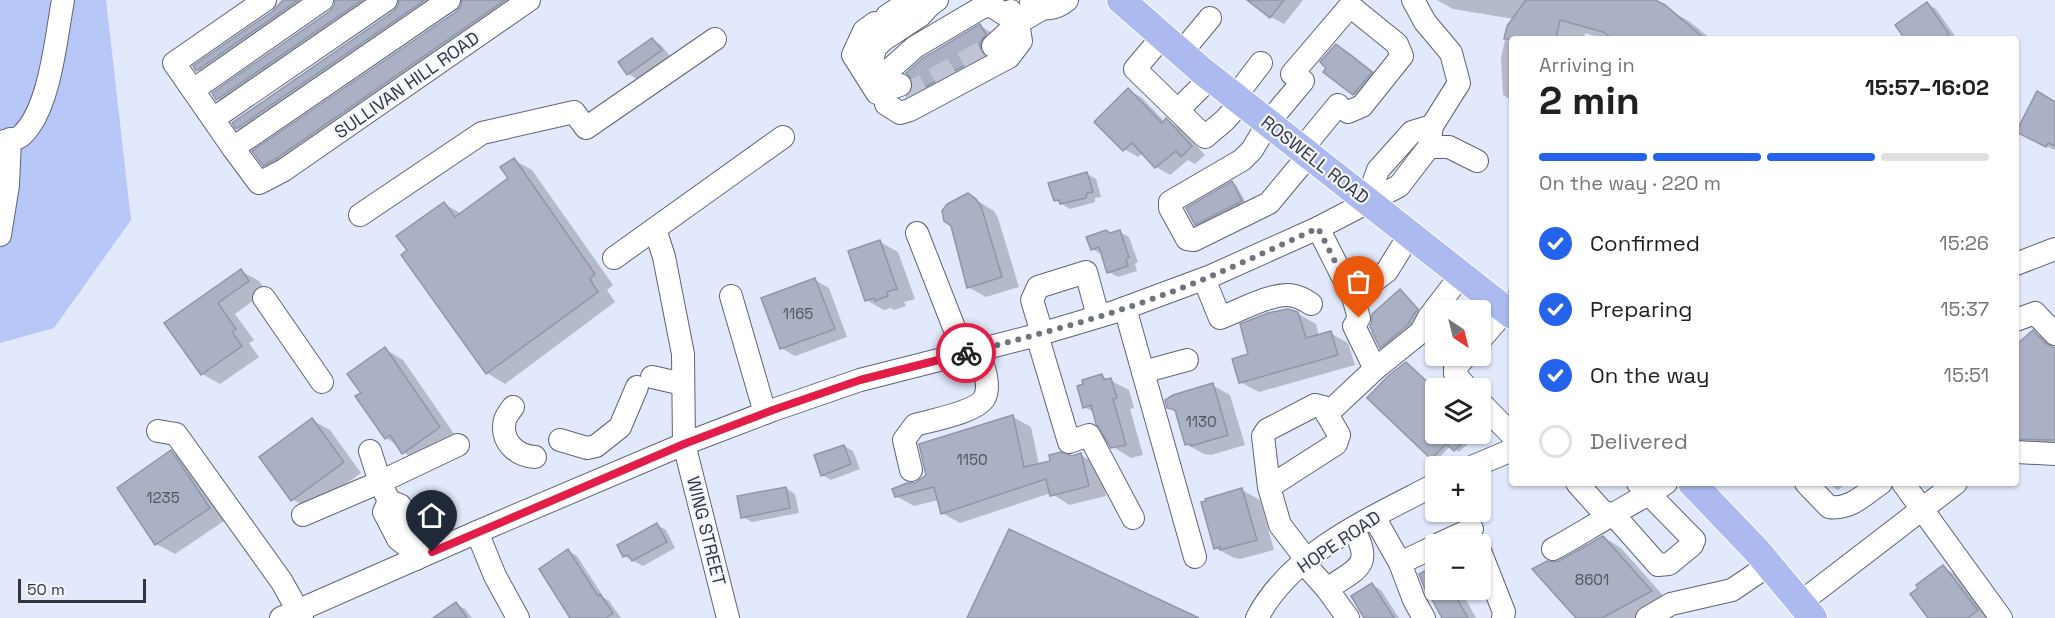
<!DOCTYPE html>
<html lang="en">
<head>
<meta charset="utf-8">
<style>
	body { margin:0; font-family:"Space Grotesk",sans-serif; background:#f2f2f2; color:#202124; height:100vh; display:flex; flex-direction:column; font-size:22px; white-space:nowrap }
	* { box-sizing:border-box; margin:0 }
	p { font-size:20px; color:#757577 }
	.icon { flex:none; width:33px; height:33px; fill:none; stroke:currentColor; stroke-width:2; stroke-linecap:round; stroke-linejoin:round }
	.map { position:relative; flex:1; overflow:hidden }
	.panel { position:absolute; left:1509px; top:36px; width:510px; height:450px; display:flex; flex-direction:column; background:#fff; border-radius:6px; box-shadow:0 2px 4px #0004 }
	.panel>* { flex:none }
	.needle { width:39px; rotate:145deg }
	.controls { position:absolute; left:1425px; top:300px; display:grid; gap:12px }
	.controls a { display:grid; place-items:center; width:66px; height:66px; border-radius:6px; background:#fff; box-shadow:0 2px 4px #0004; font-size:30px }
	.scale { position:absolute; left:18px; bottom:15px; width:128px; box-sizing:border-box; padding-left:6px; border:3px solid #32353c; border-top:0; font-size:16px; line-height:21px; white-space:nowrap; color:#32353c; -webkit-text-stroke:4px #f3f6fe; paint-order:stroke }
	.pin { position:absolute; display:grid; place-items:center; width:51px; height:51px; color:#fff; margin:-62px -26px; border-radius:50% 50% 50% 0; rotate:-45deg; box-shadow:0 0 6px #0007 }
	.pin .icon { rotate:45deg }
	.courier { position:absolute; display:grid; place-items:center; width:60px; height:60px; margin:-30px; border:4px solid #e11d48; border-radius:50%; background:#fff; color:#222; box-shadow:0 2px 8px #0007 }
	.overview em { font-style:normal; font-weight:800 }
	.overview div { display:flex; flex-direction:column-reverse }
	.overview { display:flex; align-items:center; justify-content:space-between; height:102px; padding:0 30px }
	h1 { font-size:39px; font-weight:800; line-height:45px }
	.bar { display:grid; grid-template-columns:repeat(4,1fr); gap:9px 6px; align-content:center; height:72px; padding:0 30px }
	.bar i { height:8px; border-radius:4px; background:#e0e0e0 }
	.bar .current { background:#2563eb }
	.bar p { grid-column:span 4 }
	ol { padding:0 30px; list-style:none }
	li { display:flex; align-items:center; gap:18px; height:66px }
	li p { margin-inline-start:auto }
	li .icon { padding:6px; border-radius:50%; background:#2563eb; color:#fff; stroke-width:4 }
	li:last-child { color:#757577 }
	li i { width:33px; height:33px; border:3px solid #e0e0e0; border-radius:50% }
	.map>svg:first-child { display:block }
	.green { fill:#b7c7f8 }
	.shadow { fill:#0003 }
	.building { fill:#abb1c4; stroke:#9096a8; stroke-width:1.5 }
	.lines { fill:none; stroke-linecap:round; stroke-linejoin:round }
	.minor-tunnel { stroke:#bfc5d6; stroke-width:22; stroke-dasharray:22 11; stroke-linecap:butt }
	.minor-casing { stroke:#5e6475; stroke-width:24 }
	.major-casing { stroke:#fff; stroke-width:30 }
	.minor { stroke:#fff; stroke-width:22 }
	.major { stroke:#acbaef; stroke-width:28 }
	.done { stroke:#70747f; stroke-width:6; stroke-dasharray:0 10.8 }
	.route { stroke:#e11d48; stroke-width:8 }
	.labels { text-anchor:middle; stroke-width:4.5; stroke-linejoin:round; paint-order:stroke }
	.number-label { font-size:15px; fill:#50545e }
	.street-label { font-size:18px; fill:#32353c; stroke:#f3f6fe }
</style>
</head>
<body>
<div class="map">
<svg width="2055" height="618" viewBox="0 0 2055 618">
	<rect width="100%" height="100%" fill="#e2e9fc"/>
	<!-- green -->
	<path class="green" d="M0 0H106L131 220 54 328 0 343Z"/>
	<!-- shadow -->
	<g class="shadow">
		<path d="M285 0H329L214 80 197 70 195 67 274 12 279 4Z"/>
		<path d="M337 0H393L235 109 217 99 214 94 331 12 335 7Z"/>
		<path d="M401 0H456L255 138 237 128 234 123 395 12 399 7Z"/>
		<path d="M464 0H537L281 175 264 165 458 12 462 7Z"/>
		<path d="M1250 0H1303L1284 24 1271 17Z"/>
		<path d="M1437 0H1652L1690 22 1711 39H1604L1585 33 1584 39H1512V100L1503 95 1501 58 1508 26 1514 19 1453 9Z"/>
		<path d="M1927 4 1936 9 1957 39H1907Z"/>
		<path d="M980 26 994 34 993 59 921 103 909 96Z"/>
		<path d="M652 39 661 45 670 56 637 79 628 74Z"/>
		<path d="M1336 45 1350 53 1385 81 1367 102 1353 94Z"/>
		<path d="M1128 90 1142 98 1165 122 1166 120 1180 128 1205 155 1195 164 1188 160 1170 175 1156 167 1143 153 1138 157 1124 149Z"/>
		<path d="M2055 103V150L2027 137Z"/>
		<path d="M514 160 532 170 613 285 607 290 615 302 505 384 487 373 444 204 462 214 510 178Z"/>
		<path d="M1087 174 1096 179 1101 197 1095 198V202L1070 209 1055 200Z"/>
		<path d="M1232 183 1236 185 1246 203 1200 226 1196 224Z"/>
		<path d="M968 195 994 211 998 218 1019 287 986 297 968 287Z"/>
		<path d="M1120 232 1129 237 1138 262 1135 264 1137 271 1118 277 1109 272 1101 254 1092 249 1110 235Z"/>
		<path d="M880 242 898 252 915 299 904 302 906 306 894 310 891 308 884 310 866 300Z"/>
		<path d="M241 271 259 281 266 291 235 314 254 340 249 343 259 357 220 384 202 374 166 324Z"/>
		<path d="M815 280 829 288 847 337 795 356 781 348Z"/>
		<path d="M1400 290 1421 312 1412 325 1385 349 1381 347Z"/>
		<path d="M1297 313 1316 324 1319 336 1330 333 1348 343 1355 365 1259 392 1240 382 1250 355Z"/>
		<path d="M2033 332 2047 340 2055 349V447L2016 448V347Z"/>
		<path d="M385 349 403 360 457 438 421 463 403 452 399 446 386 438 363 393Z"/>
		<path d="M1406 363 1436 390V434H1478L1459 452 1450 446 1436 461 1432 458 1369 398Z"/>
		<path d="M1102 376 1129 390 1134 408 1130 409 1143 455 1131 458 1113 447 1094 412 1084 407Z"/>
		<path d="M1212 385 1230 395 1245 445 1211 455 1204 454 1186 444 1177 412 1168 407Z"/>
		<path d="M1013 417 1031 427 1039 465 1081 455 1099 466 1106 496 1069 505 1051 493 960 523 942 513 939 500 914 506 896 496Z"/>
		<path d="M312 420 330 430 361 473 310 510 292 499Z"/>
		<path d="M844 446 853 451 860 469 831 480 822 475Z"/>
		<path d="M171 452 189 463 227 519 175 554 156 544Z"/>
		<path d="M1827 483H1847L1838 490Z"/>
		<path d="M786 488 795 494 799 513 752 522 743 517Z"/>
		<path d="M1242 490 1260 500 1274 550 1240 559 1234 558 1216 548Z"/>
		<path d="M657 525 666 530 675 548 643 566 624 556Z"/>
		<path d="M1603 537 1621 548 1668 601 1638 618H1578L1560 562Z"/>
		<path d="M568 551 577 556 604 598 609 601 621 618H568L570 616Z"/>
		<path d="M1943 567 1956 575 1991 618H1930Z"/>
		<path d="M1372 585 1381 590 1399 618H1366Z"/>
		<path d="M1436 590H1470L1463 594 1476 618H1443L1433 598 1429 596Z"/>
		<path d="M456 604 465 609 472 618H436Z"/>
	</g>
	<!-- building -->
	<g class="building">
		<path d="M283 0H298L196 71 193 66 273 11Z"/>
		<path d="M335 0H362L216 100 212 93 330 11 334 6Z"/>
		<path d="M399 0H425L236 129 232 123 394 11 398 6Z"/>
		<path d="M462 0H505L277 158 263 166 252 151 457 11 461 6Z"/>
		<path d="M1247 0H1284L1270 18Z"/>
		<path d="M1526 0H1655L1665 5 1705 39H1613L1603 32 1560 20 1556 39H1504L1507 26Z"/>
		<path d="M1927 2 1949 34 1942 39H1905L1895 25Z"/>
		<path d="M980 24 986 34 980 43V50L983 55 907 97 913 87 912 80 906 73 923 58Z"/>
		<path d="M652 38 662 50 627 75 618 62Z"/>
		<path d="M1336 44 1372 72 1353 95 1323 72 1326 68 1320 62Z"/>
		<path d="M1128 88 1162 123 1166 118 1192 146 1181 157 1176 151 1155 168 1132 143 1123 151 1094 122Z"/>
		<path d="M2037 91 2055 102V146L2048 143 2046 147 2016 132Z"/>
		<path d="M514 158 595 274 590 279 598 292 486 374 401 255 407 250 396 236 444 202 455 217 508 178 500 167Z"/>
		<path d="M1087 172 1093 192 1087 193 1086 198 1060 204 1059 200 1054 201 1048 183Z"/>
		<path d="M1232 181 1242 201 1195 225 1186 208Z"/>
		<path d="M968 193 976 199 981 206 1002 277 967 288 951 226 944 221 942 211 947 204Z"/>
		<path d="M1106 230 1110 233 1120 230 1129 257 1126 259 1128 266 1107 273 1099 247 1091 250 1086 237Z"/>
		<path d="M880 240 897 289 887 292 888 296 875 301 874 298 865 301 848 251Z"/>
		<path d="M241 269 249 281 218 303 236 329 232 332 242 346 201 375 164 323Z"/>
		<path d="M815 278 835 329 780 349 761 298Z"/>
		<path d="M1400 289 1418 309 1409 322 1410 323 1380 348 1372 332 1373 331 1370 327 1372 320V314Z"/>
		<path d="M1288 309 1298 312 1306 338 1331 331 1338 355 1239 383 1232 359 1248 354 1240 324 1268 313Z"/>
		<path d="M2033 330 2045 343 2055 348V440L2016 439V345Z"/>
		<path d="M385 347 440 427 402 454 390 435 385 439 355 396 361 393 347 374Z"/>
		<path d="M1406 362 1436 390V434H1472L1454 451 1446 444 1431 459 1367 398 1388 376Z"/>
		<path d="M1102 374 1104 380 1111 378 1117 398 1113 399 1126 445 1111 448 1096 424 1091 405 1083 408 1077 386 1083 384 1082 380Z"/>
		<path d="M1213 383 1228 435 1191 446 1190 444 1185 445 1175 410 1167 408 1165 400 1173 395Z"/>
		<path d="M1013 415 1024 467 1050 461 1049 455 1061 452 1072 456 1081 453 1089 486 1050 496 1046 479 941 514 934 487 895 497 892 489 907 483H915L926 475 919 444Z"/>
		<path d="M312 418 344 462 291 501 259 457Z"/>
		<path d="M844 445 851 464 821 476 814 455Z"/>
		<path d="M171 450 210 508 155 545 117 488Z"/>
		<path d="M786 487 790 508 741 518 737 496Z"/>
		<path d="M1242 488 1257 540 1220 550V547L1214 549 1201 502 1206 501 1205 499Z"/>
		<path d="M657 523 667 542 632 561 628 555 623 557 617 545Z"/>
		<path d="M1009 529 1199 618H967Z"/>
		<path d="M1603 536 1652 591 1602 618H1576L1532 569 1547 561 1553 562 1559 561Z"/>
		<path d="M568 549 598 596 600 594 613 613 606 618H570L539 569Z"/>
		<path d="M1436 565V590H1452L1468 618H1442L1430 596 1428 597 1419 574Z"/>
		<path d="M1943 565 1978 610 1968 618H1928L1910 594 1918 588 1916 585Z"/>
		<path d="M1372 583 1394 618H1364L1351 596Z"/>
		<path d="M456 602 467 618H433Z"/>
	</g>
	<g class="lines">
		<!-- minor-tunnel -->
		<path class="minor-tunnel" d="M905 95 993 46"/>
		<defs>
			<g id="minor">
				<path d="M449 0 233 148 259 183 284 170 529 0"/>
				<path d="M937 0 930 5 921 15 883 40 875 48 871 66 878 73 889 70 915 47 981 8 990 5 1018 23"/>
				<path d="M1031 3C1043 11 1055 10 1067 0"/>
				<path d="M887 16 911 0"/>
				<path d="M875 23 864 31 853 55 877 93 900 85"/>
				<path d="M1162 37 1135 69 1205 137 1225 120 1241 102"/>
				<path d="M993 46 1018 23 1042 9"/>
				<path d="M1181 53 1210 18"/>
				<path d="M1292 74 1350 6 1397 44 1402 56 1362 106 1348 112"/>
				<path d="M1303 81 1268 123 1252 150 1242 160 1170 202V208L1187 239 1194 240 1269 203 1309 155"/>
				<path d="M193 90 322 0"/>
				<path d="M1235 97 1261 63"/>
				<path d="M886 104 900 113 910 110 1009 57 1021 41 1018 23 1011 11"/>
				<path d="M1178 110 1210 78"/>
				<path d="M213 119 386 0"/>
				<path d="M0 142C7 140 17 140 22 135 50 109 56 38 63 0"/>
				<path d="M1429 147H1449L1477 161"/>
				<path d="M233 148 174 63 265 0"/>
				<path d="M1302 149 1338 105"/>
				<path d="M1367 201 1378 170 1412 132 1432 126"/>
				<path d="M360 215 482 133 574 112 586 128 715 39"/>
				<path d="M1318 228 1353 297 1359 318 1354 326 1375 369"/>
				<path d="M655 229 664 257 683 354 684 444 728 618"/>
				<path d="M917 233 964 353"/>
				<path d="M0 235 8 185 10 139"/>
				<path d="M614 258 783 137"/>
				<path d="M2016 264 2055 249"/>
				<path d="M1204 279 1220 318C1239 311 1269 294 1289 295 1298 296 1304 299 1311 304"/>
				<path d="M731 296 765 413"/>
				<path d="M1353 297 1387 271 1410 234"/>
				<path d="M264 298 322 382"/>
				<path d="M1125 308 1195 557"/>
				<path d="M2016 320 2035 313 2055 334"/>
				<path d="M1042 333 1032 300 1038 287 1086 272 1098 316"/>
				<path d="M1037 335 1069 442 1089 435 1133 518"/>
				<path d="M1480 340 1512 303"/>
				<path d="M1466 356 1455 368V374L1467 388"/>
				<path d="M1143 372 1187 360"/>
				<path d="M652 377 683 384"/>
				<path d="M1480 402 1512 435"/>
				<path d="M513 407C510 411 506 416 505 420 500 441 516 456 535 457"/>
				<path d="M1327 414 1375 369 1421 332 1429 317 1461 275"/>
				<path d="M158 431 176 434 282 582 302 618"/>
				<path d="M560 440 587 448 596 446 620 427 637 387"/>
				<path d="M370 451 380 482 389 501 400 505 414 530 411 549 416 559"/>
				<path d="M2016 452 2055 454"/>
				<path d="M1474 466 1512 450"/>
				<path d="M911 470 904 440 915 425C932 420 978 412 985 397 991 383 982 363 978 350"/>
				<path d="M1577 483 1603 512 1613 514 1658 565 1669 564 1692 545 1694 540 1638 483"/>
				<path d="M1806 483 1829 507C1850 510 1864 495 1881 483"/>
				<path d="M1903 483 2001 618"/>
				<path d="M1269 487 1336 444 1339 435 1323 407 1315 405 1267 430 1263 436 1269 487 1280 525 1306 559"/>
				<path d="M389 501 384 512 398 539 411 549"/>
				<path d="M303 515 380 482 458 445"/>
				<path d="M1374 517 1400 563 1414 600 1424 618"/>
				<path d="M477 532 495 576 518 618"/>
				<path d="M1439 544 1472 529"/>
				<path d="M1553 549C1574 538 1593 525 1614 514 1631 503 1649 495 1666 483"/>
				<path d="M1480 551 1504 612 1503 618"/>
				<path d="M1303 562 1327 589 1348 618"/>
				<path d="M1400 563 1436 546"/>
				<path d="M1327 589C1356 569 1375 566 1353 529"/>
				<path d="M1800 603 1956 483"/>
				<path d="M281 618 477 532 684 444 773 410 860 380 1037 335 1114 312 1211 276 1318 228 1399 186 1429 147 1432 126 1459 83 1451 53 1425 22 1413 0"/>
				<path d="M1257 618C1292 551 1372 518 1436 484"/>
				<path d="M1647 618 1671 604 1732 590 1769 565"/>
			</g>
			<g id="major">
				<path d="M1121 0 1201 70 1512 315"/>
				<path d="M1692 483 1758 552 1813 618"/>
			</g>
		</defs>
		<!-- minor casing -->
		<use href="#minor" class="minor-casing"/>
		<!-- major casing -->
		<use href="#major" class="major-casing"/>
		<!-- minor -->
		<use href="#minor" class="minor"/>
		<!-- major -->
		<use href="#major" class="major"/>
	</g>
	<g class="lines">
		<!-- done -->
		<path class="done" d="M966 353C1032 336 1099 319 1163 295 1216 276 1267 251 1318 228L1353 297 1359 318"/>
		<!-- route -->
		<path class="route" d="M432 552 684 444 773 410 860 380 966 353"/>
	</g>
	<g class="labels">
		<!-- number labels -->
		<g class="number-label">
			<text x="798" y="319">1165</text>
			<text x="1201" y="427">1130</text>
			<text x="972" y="465">1150</text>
			<text x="163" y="503">1235</text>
			<text x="1592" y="585">8601</text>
		</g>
		<!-- street labels -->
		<g class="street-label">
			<text transform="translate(407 85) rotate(-35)" y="6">SULLIVAN HILL ROAD</text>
			<text transform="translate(1315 160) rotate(38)" y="6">ROSWELL ROAD</text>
			<text transform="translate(706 531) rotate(76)" y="6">WING STREET</text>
			<text transform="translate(1339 542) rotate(-34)" y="6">HOPE ROAD</text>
		</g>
	</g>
</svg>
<div class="controls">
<a><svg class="needle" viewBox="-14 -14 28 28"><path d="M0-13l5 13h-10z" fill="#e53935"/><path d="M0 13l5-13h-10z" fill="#757577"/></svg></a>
<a><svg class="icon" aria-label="layers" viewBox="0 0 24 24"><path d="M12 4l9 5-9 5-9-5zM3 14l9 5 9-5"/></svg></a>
<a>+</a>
<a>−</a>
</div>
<div class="scale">50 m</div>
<div class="pin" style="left:1359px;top:318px;background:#ea580c"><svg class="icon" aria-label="bag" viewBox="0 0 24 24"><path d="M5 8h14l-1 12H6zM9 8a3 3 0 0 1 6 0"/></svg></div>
<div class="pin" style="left:432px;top:552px;background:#1f2937"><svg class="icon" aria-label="home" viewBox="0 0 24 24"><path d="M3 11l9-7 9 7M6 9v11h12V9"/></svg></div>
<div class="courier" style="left:966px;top:353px"><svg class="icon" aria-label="bike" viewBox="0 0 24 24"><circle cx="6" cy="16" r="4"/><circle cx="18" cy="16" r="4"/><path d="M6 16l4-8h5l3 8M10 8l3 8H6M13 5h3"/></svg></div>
<section class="panel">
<div class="overview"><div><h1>2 min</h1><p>Arriving in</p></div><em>15:57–16:02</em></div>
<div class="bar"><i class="current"></i><i class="current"></i><i class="current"></i><i></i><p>On the way · 220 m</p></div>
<ol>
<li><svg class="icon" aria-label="check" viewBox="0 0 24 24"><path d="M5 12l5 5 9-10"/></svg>Confirmed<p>15:26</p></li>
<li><svg class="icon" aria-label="check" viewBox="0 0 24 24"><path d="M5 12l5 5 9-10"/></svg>Preparing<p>15:37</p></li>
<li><svg class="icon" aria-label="check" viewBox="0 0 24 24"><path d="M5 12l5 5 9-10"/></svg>On the way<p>15:51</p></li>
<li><i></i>Delivered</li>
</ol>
</section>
</div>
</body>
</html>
